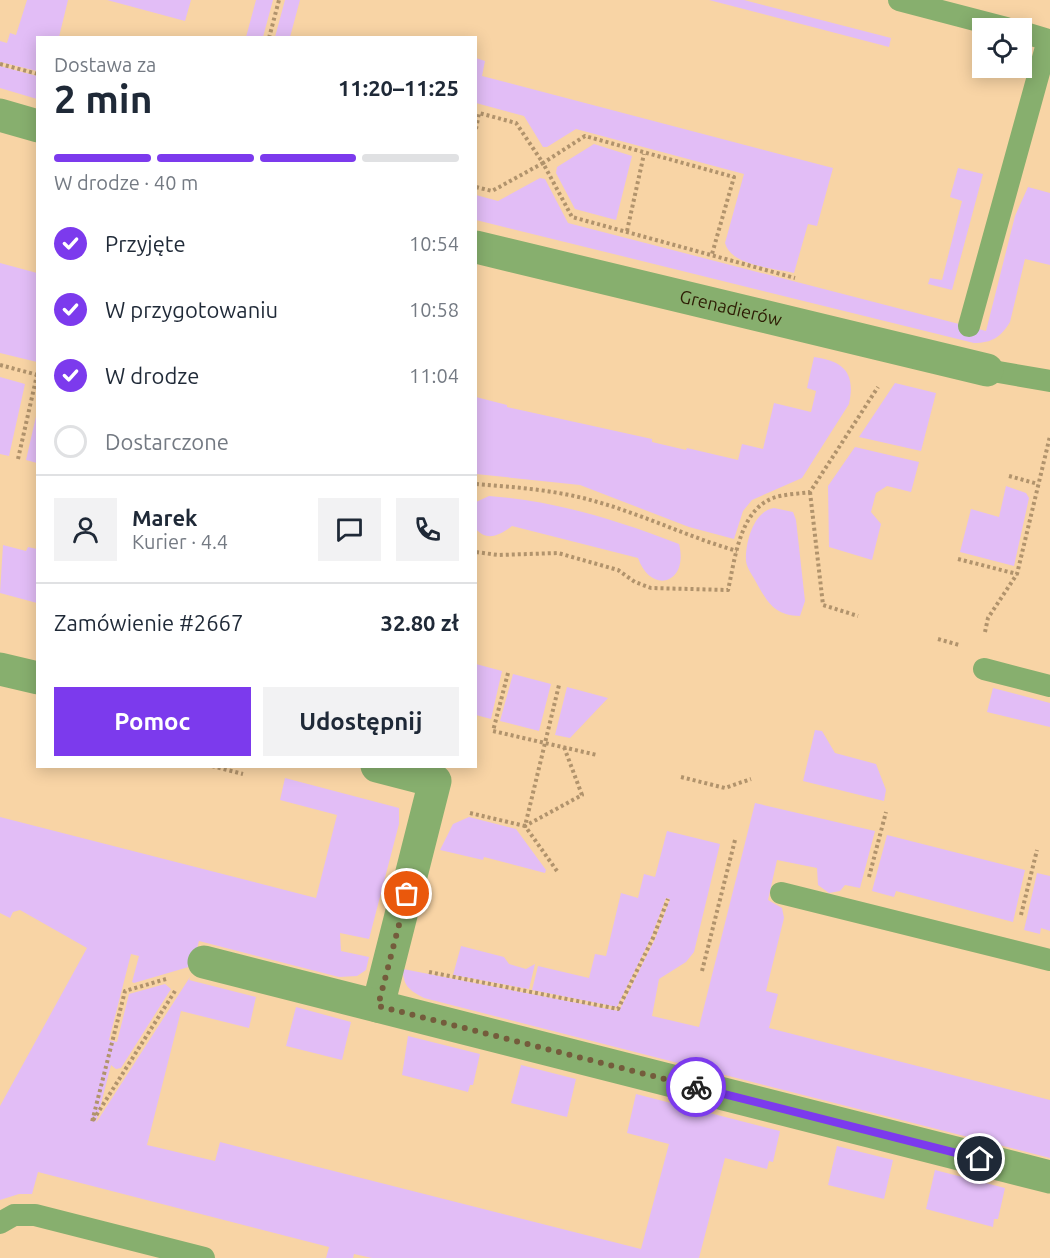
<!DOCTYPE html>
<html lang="pl">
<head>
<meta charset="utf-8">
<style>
	body { margin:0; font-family:Ubuntu,sans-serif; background:#f2f2f3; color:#1f2937; height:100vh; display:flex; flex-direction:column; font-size:22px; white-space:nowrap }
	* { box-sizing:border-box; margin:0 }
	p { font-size:20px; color:#747a83 }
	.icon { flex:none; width:33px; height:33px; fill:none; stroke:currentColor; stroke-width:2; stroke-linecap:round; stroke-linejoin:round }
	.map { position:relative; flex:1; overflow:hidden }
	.panel { position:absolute; left:36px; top:36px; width:441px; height:732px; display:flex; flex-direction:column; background:#fff; border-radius:0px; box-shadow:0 3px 15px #0003 }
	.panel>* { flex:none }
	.buttons { position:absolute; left:972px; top:18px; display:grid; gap:12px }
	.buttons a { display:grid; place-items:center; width:60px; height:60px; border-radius:0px; background:#fff; box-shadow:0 3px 15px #0003; font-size:30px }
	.pin { position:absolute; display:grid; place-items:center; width:51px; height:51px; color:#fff; margin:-26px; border:3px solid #fff; border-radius:50%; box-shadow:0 2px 6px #0007 }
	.courier { position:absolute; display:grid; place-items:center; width:60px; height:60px; margin:-30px; border:4px solid #7c3aed; border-radius:50%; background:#fff; color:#222; box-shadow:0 2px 8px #0007 }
	.summary em { font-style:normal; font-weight:700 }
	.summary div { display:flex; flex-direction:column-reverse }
	.summary { display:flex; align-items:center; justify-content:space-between; height:102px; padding:0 18px }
	h1 { font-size:39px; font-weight:700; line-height:45px }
	.bar { display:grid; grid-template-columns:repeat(4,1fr); gap:9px 6px; align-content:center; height:72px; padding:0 18px }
	.bar i { height:8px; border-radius:4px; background:#e0e1e3 }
	.bar .active { background:#7c3aed }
	.bar p { grid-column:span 4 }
	.line { display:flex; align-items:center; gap:15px; padding:0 18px; border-top:2px solid #e0e1e3 }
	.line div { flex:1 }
	.round { display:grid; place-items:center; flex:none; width:63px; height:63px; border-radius:0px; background:#f2f2f3 }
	ol { padding:0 18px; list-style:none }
	li { display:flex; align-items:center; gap:18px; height:66px }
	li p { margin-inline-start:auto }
	li .icon { padding:6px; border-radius:50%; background:#7c3aed; color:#fff; stroke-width:4 }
	li:last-child { color:#747a83 }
	li i { width:33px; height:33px; border:3px solid #e0e1e3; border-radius:50% }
	.button { display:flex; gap:12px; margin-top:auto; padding:12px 18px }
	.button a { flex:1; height:69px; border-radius:0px; background:#7c3aed; color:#fff; font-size:24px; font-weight:700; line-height:69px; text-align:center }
	.button a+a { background:#f2f2f3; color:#1f2937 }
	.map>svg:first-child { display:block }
	.green { fill:#e2bdf6 }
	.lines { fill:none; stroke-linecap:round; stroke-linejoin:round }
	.path { stroke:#b1936c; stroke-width:4; stroke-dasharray:3 3; stroke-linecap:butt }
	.lane { stroke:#87af6e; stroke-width:22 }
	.street { stroke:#87af6e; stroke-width:33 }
	.done { stroke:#745c3c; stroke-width:6; stroke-dasharray:0 10.8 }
	.route { stroke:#7c3aed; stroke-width:8 }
	.labels { text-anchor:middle; stroke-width:4.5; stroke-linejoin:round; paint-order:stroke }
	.street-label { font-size:18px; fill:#2d1c04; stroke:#fcfcfc }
</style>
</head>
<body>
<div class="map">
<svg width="1050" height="1258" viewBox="0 0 1050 1258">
	<rect width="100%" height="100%" fill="#f8d4a5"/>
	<!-- green -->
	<g class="green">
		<path d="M27 0H68L59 37 38 38 37 71 0 62V41L7 43 10 33 16 35Z"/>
		<path d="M107 0H191L185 21Z"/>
		<path d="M256 0H273L263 37H246Z"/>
		<path d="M285 0H300L290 37H275Z"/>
		<path d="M709 0H744L891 38 889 47Z"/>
		<path d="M476 58 485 61 482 76 833 168 817 226 808 224 794 273C774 268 731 266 725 243L744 174 576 129 547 147H543L524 116 476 103Z"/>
		<path d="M0 66 37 76V99L0 88Z"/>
		<path d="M594 144 632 156 616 220 575 209 556 173 557 167Z"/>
		<path d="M958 168 983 174 952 290 928 284 930 278 942 280 962 201 950 197Z"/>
		<path d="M540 178 545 179 568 223 986 331 1015 216 1028 187 1050 193V265L1025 259 1010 322C1001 337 992 343 974 343L476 220V195L498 201Z"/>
		<path d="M0 263 37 273V362L0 353Z"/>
		<path d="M814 357C843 361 856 372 849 404L802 478 752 500 743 511 734 539 689 527 580 485 476 474V397L507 405V407L652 439V442L686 450 687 448 738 460 742 444 763 449 774 403 811 412 816 391 807 388Z"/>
		<path d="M0 377 25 384 9 456 0 454Z"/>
		<path d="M895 383 936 393 921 451 859 437Z"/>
		<path d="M37 412V463L26 460Z"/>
		<path d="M855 447 919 462 911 492 887 486 876 493 871 512 881 524 872 560 829 547 828 486Z"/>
		<path d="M1006 486 1026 493 1029 498 1014 566 960 552 971 509 999 517Z"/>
		<path d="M489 496C556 501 617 520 679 544 689 584 651 595 638 558L512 526C501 535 487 542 476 529V502Z"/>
		<path d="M774 508 793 512 796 520 805 601 800 616C775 616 767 602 756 582 753 576 747 569 746 561 745 544 753 511 774 508Z"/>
		<path d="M3 545 26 551 28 547 37 549V603L0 593Z"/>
		<path d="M476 664 502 671 491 719 476 715Z"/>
		<path d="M513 674 551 684 539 731 500 721Z"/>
		<path d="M567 687 608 698 570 738 555 735Z"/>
		<path d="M993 688 1050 703V727L987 712Z"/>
		<path d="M815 730 822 731 835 753 876 764 886 790 884 801 803 781Z"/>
		<path d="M285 778 399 808V824L369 939 340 933 341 951 369 957 366 970 357 976 339 977 199 941 192 966 134 983 132 982 139 956 131 954 109 1040 117 1042 129 994 165 984 171 989 121 1068 116 1069 111 1065 96 1123 190 977 189 980 256 997 249 1028 181 1011 147 1145 215 1161 220 1142 641 1249 669 1144 627 1133 636 1094 780 1131 773 1162 769 1161 767 1169 725 1158 699 1258H372L354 1254 353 1258H326L329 1247 38 1172 32 1194H19L0 1200V1106L87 948 20 910 13 912 10 918 0 913V817L316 898 337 815 280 800Z"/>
		<path d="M755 803 875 831 860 888 845 885 840 891 829 893 818 885 817 868 777 860 768 900 782 908 784 918 766 991 778 994 769 1028 1050 1100V1158L424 998C409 990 403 986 403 969L619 1011 655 939 670 899 666 898 651 938 617 1007 532 990 538 966 589 978 595 954 606 956 621 893 638 898 644 874 655 877 667 831 720 844 694 952 686 962 659 979 652 1016 699 1027Z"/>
		<path d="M469 817 516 829 546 870 545 873 484 857 483 860 440 850 453 824Z"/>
		<path d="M887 835 1025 870 1013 922 896 891 894 897 872 891Z"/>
		<path d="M1037 873 1050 876V931L1041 928 1040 934 1024 930Z"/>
		<path d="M461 946 504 957 509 964 526 969 535 964 529 989 453 975Z"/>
		<path d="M296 1007 351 1022 342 1060 286 1046Z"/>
		<path d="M408 1036 480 1054 473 1085H470L468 1092 402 1075Z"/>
		<path d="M521 1065 576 1079 567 1117 511 1103Z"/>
		<path d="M837 1146 893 1160 884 1199 828 1185Z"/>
		<path d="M935 1170 1005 1188 998 1219H994L993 1227 926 1209Z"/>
	</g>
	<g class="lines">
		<!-- path -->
		<g class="path">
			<path d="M269 38 279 0"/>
			<path d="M0 64 38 74"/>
			<path d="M476 129 479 113 516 123 543 163 585 136 734 177 712 254"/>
			<path d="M476 187 492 191 543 163 572 217 795 278"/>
			<path d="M627 231 644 154"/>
			<path d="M0 365 38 375"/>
			<path d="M18 459 37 375"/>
			<path d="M1009 476 1038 484"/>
			<path d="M476 484C514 487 556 490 594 501 642 514 688 537 737 551"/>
			<path d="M810 492 823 605 858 616"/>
			<path d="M476 552 498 555 558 553 618 570 635 582 651 588 728 590C735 560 739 511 773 498 784 494 798 494 810 492L878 387"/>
			<path d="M958 559 1017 574"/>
			<path d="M985 632 988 618 1017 574 1050 436"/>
			<path d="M938 639 959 645"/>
			<path d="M508 673 493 731 597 755"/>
			<path d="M212 766 243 774"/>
			<path d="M681 777 725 788 751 779"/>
			<path d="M470 813 525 826 559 685"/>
			<path d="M557 871 525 826 582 795 564 747"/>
			<path d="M869 877 886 812"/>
			<path d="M1021 915 1037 850"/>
			<path d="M702 971 735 840"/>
			<path d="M429 972 618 1009 653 938 668 899"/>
			<path d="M166 979 125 991 92 1122 175 991"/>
		</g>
		<!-- lane -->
		<g class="lane">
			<path d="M899 0 1006 28"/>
			<path d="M969 326 1048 40 1022 32"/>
			<path d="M987 370 1050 381"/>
			<path d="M984 669 1050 686"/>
			<path d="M781 893 1050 960"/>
			<path d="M0 1223 14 1215H35L204 1258"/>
		</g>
		<!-- street -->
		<g class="street">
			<path d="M0 115 38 126"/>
			<path id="s1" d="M476 247 987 370"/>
			<path d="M0 669 38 678"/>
			<path d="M377 766 435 781 378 1006"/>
			<path d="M204 962 1050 1177"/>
		</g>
	</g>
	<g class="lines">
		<!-- done -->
		<path class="done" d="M407 894 378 1006 696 1087"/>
		<!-- route -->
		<path class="route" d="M696 1087 980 1159"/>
	</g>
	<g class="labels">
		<!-- street labels -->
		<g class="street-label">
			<text dy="6" stroke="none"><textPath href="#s1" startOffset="262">Grenadierów</textPath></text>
		</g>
	</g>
</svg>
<div class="buttons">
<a><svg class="icon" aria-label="locate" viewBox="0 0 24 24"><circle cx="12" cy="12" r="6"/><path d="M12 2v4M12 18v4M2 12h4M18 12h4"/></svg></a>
</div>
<div class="pin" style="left:407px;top:894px;background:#ea580c"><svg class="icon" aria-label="bag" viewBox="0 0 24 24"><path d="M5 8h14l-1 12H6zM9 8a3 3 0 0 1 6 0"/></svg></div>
<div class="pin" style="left:980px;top:1159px;background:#1f2937"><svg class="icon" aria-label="home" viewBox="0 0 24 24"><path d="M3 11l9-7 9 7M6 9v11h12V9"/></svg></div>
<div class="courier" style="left:696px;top:1087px"><svg class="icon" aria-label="bike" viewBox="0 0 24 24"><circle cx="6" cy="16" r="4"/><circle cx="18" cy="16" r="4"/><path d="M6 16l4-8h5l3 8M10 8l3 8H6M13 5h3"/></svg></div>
<section class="panel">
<div class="summary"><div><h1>2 min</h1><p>Dostawa za</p></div><em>11:20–11:25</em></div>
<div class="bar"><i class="active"></i><i class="active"></i><i class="active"></i><i></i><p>W drodze · 40 m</p></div>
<ol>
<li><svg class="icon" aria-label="check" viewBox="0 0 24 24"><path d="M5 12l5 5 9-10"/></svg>Przyjęte<p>10:54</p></li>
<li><svg class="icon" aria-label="check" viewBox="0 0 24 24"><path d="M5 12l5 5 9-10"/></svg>W przygotowaniu<p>10:58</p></li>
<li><svg class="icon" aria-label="check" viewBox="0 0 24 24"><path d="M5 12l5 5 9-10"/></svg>W drodze<p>11:04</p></li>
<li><i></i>Dostarczone</li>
</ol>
<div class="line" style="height:108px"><a class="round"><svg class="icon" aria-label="person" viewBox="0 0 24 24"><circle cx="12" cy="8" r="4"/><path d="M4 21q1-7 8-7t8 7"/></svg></a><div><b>Marek</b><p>Kurier · 4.4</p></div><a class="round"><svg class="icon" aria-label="chat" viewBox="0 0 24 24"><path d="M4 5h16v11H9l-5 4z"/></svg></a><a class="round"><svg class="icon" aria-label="phone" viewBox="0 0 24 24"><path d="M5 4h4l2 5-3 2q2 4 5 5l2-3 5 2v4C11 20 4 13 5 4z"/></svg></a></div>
<div class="line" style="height:78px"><div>Zamówienie #2667</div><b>32.80 zł</b></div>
<div class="button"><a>Pomoc</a><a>Udostępnij</a></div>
</section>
</div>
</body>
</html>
